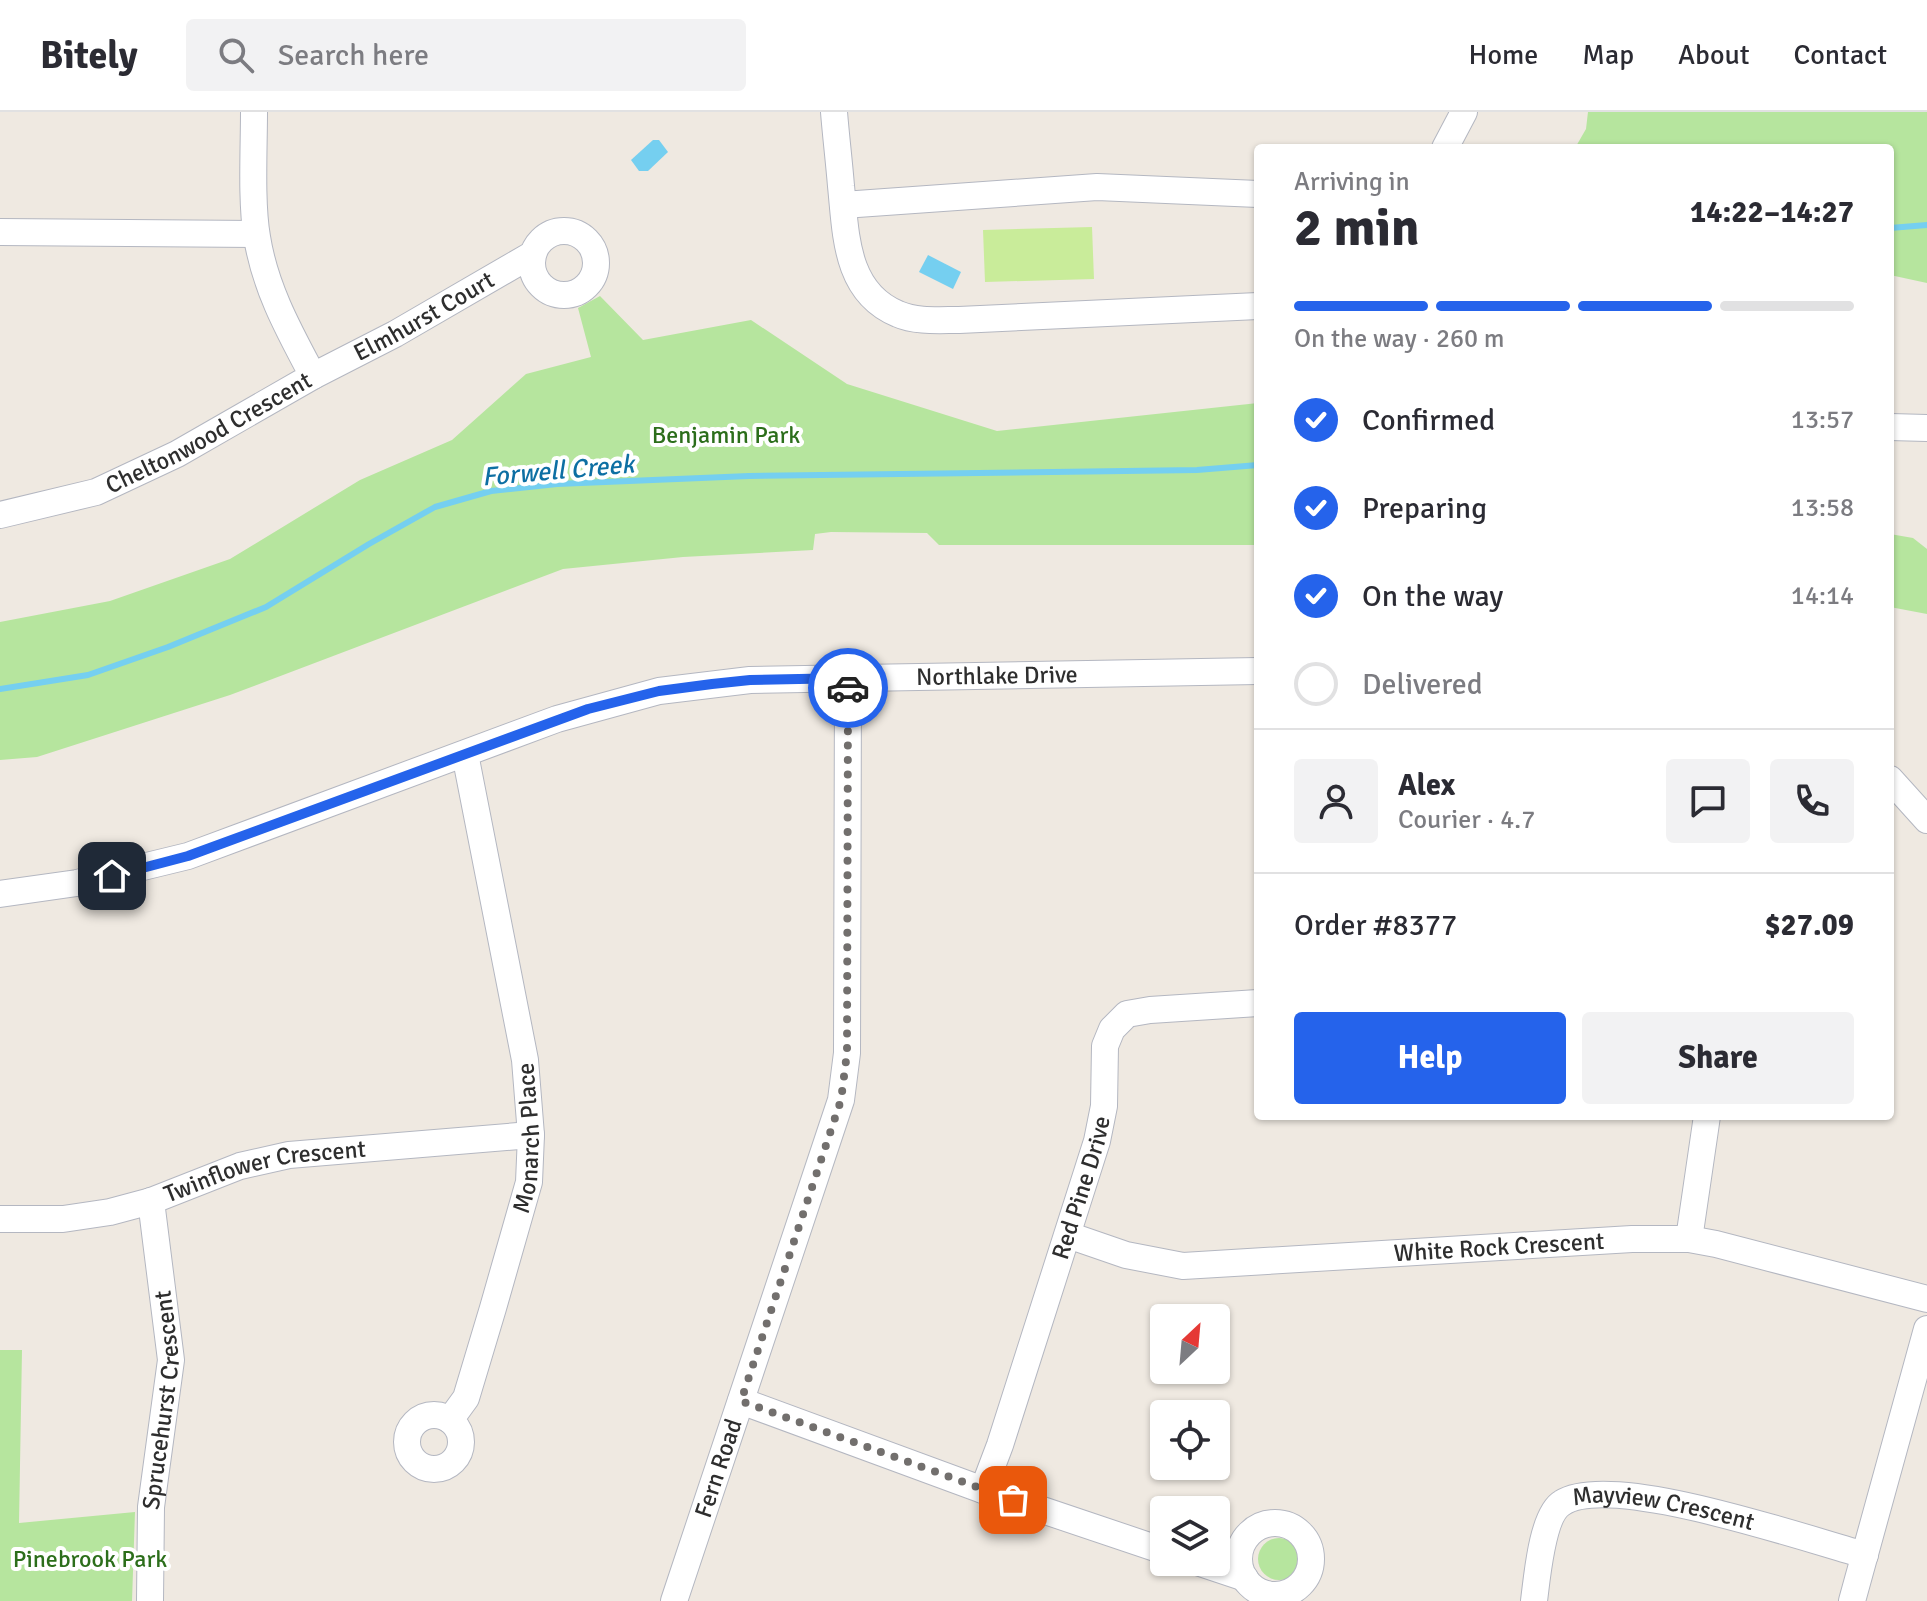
<!DOCTYPE html>
<html lang="en">
<head>
<meta charset="utf-8">
<style>
	body { margin:0; font-family:Signika,sans-serif; background:#f2f2f3; color:#2b2b33; height:100vh; display:flex; flex-direction:column; font-size:30px; white-space:nowrap }
	* { box-sizing:border-box; margin:0 }
	p { font-size:26px; color:#7c7c81 }
	.icon { flex:none; width:44px; height:44px; fill:none; stroke:currentColor; stroke-width:2; stroke-linecap:round; stroke-linejoin:round }
	.map { position:relative; flex:1; overflow:hidden }
	.panel { position:absolute; left:1254px; top:32px; width:640px; height:976px; display:flex; flex-direction:column; background:#fff; border-radius:8px; box-shadow:0 2px 6px #0004 }
	.panel>* { flex:none }
	.needle { width:52px; rotate:26deg }
	.buttons { position:absolute; left:1150px; top:1192px; display:grid; gap:16px }
	.buttons a { display:grid; place-items:center; width:80px; height:80px; border-radius:8px; background:#fff; box-shadow:0 2px 6px #0004; font-size:40px }
	.pin { position:absolute; display:grid; place-items:center; width:68px; height:68px; color:#fff; margin:-34px; border-radius:16px; box-shadow:0 4px 12px #0006 }
	.courier { position:absolute; display:grid; place-items:center; width:80px; height:80px; margin:-40px; border:6px solid #2563eb; border-radius:50%; background:#fff; color:#222; box-shadow:0 2px 10px #0007 }
	.head em { font-style:normal; font-weight:800 }
	.head div { display:flex; flex-direction:column-reverse }
	.head { display:flex; align-items:center; justify-content:space-between; height:136px; padding:0 40px }
	h1 { font-size:52px; font-weight:800; line-height:60px }
	.bar { display:grid; grid-template-columns:repeat(4,1fr); gap:12px 8px; align-content:center; height:96px; padding:0 40px }
	.bar i { height:10px; border-radius:6px; background:#e1e1e2 }
	.bar .on { background:#2563eb }
	.bar p { grid-column:span 4 }
	.line { display:flex; align-items:center; gap:20px; padding:0 40px; border-top:2px solid #e1e1e2 }
	.line div { flex:1 }
	.round { display:grid; place-items:center; flex:none; width:84px; height:84px; border-radius:8px; background:#f2f2f3 }
	ol { padding:0 40px; list-style:none }
	li { display:flex; align-items:center; gap:24px; height:88px }
	li p { margin-inline-start:auto }
	li .icon { padding:8px; border-radius:50%; background:#2563eb; color:#fff; stroke-width:4 }
	li:last-child { color:#7c7c81 }
	li i { width:44px; height:44px; border:4px solid #e1e1e2; border-radius:50% }
	.primary-button { display:flex; gap:16px; margin-top:auto; padding:16px 40px }
	.primary-button a { flex:1; height:92px; border-radius:8px; background:#2563eb; color:#fff; font-size:32px; font-weight:800; line-height:92px; text-align:center }
	.primary-button a+a { background:#f2f2f3; color:#2b2b33 }
	header { display:flex; align-items:center; gap:48px; box-sizing:border-box; height:112px; padding:0 40px; background:#fff; border-bottom:2px solid #e1e1e2 }
	header strong { font-size:38px }
	nav { display:flex; gap:44px; margin-inline-start:auto; font-size:28px }
	.search { width:560px; height:72px; background:#f2f2f3; display:flex; align-items:center; gap:20px; box-sizing:border-box; padding:0 28px; border-radius:8px; color:#7c7c81; font-size:30px }
	.map>svg:first-child { display:block }
	.green { fill:#b6e59e }
	.pitch { fill:#c9ec9a }
	.water { fill:#75cff0 }
	.lines { fill:none; stroke-linecap:round; stroke-linejoin:round }
	.stream { stroke:#75cff0; stroke-width:6 }
	.minor-casing { stroke:#b4b7c1; stroke-width:28 }
	.minor { stroke:#fff; stroke-width:26 }
	.done { stroke:#726f6d; stroke-width:8; stroke-dasharray:0 14.4 }
	.route { stroke:#2563eb; stroke-width:10 }
	.labels { text-anchor:middle; stroke-width:8; stroke-linejoin:round; paint-order:stroke }
	.street-label { font-size:24px; fill:#2e2e2e; stroke:#fff }
	.park-label { font-size:24px; fill:#2c6e1b; stroke:#fff }
	.water-label { font-size:26px; font-style:italic; fill:#0d6fa3; stroke:#fff }
</style>
</head>
<body>
<header>
<strong>Bitely</strong>
<div class="search"><svg class="icon" aria-label="search" viewBox="0 0 24 24"><circle cx="10" cy="10" r="6"/><path d="M15 15l6 6"/></svg>Search here</div>
<nav><a>Home</a><a>Map</a><a>About</a><a>Contact</a></nav>
</header>
<div class="map">
<svg width="1927" height="1489" viewBox="0 0 1927 1489">
	<rect width="100%" height="100%" fill="#efe9e1"/>
	<!-- green -->
	<g class="green">
		<path d="M1588 0H1927V171L1890 163V36H1575L1586 17Z"/>
		<path d="M600 184 643 228 751 208 847 272 997 319 1258 291V433H939L927 421 831 420 815 422 813 438 683 445 563 457 230 583 37 645 0 648V510L110 489 230 447 360 368 452 328 526 262 591 245 578 196Z"/>
		<path d="M1890 422 1913 426 1927 437V502L1890 495Z"/>
		<path d="M0 1238H22L19 1411 135 1400 132 1489H0Z"/>
		<circle cx="1279" cy="1447" r="21"/>
	</g>
	<!-- pitch -->
	<path class="pitch" d="M1092 115 1094 167 985 170 983 118Z"/>
	<!-- water -->
	<g class="water">
		<path d="M653 28H659L668 40 648 59H639L631 48Z"/>
		<path d="M928 143 961 160 953 177 919 160Z"/>
	</g>
	<g class="lines">
		<!-- stream -->
		<g class="stream">
			<path d="M1890 116 1927 113"/>
			<path d="M0 577 88 563 168 535 266 495 369 432 435 395 491 379 557 372 749 364 1197 358 1258 353"/>
		</g>
		<defs>
			<g id="minor">
				<path d="M834 0C836 25 839 49 841 74 846 122 845 180 898 202 916 210 939 208 959 208L1258 194"/>
				<path d="M1445 36 1464 0"/>
				<path d="M843 93 1097 75 1258 82"/>
				<circle cx="564" cy="151" r="32"/>
				<path d="M0 120 256 122"/>
				<path id="s1" d="M313 264 395 222 533 142"/>
				<path d="M1890 315 1927 316"/>
				<path id="s2" d="M0 403 96 380 177 342 313 264C289 219 265 176 257 125 251 91 254 36 254 0"/>
				<path d="M1890 667 1927 708"/>
				<path id="s3" d="M0 782 77 771 188 744 557 607 659 579 750 568 1258 559"/>
				<path id="s4" d="M0 1107H63L110 1100 151 1089 240 1054 289 1043 531 1023"/>
				<path id="s5" d="M1068 1123 1126 1143 1183 1154 1632 1127H1689L1716 1132 1927 1187"/>
				<path d="M1689 1127 1707 1004"/>
				<path d="M741 1289 983 1378 1164 1439"/>
				<circle cx="434" cy="1330" r="27"/>
				<path id="s6" d="M450 1308 466 1286 493 1196 529 1070 531 1023 525 948 465 642"/>
				<path id="s7" d="M983 1378 1000 1333 1097 1029 1104 994 1105 934 1112 917 1127 902 1150 898 1258 891"/>
				<circle cx="1275" cy="1447" r="36"/>
				<path d="M1197 1450 1245 1466"/>
				<path id="s8" d="M150 1489 151 1395 171 1248 151 1089"/>
				<path id="s9" d="M674 1489 841 988 847 941 848 566"/>
				<path id="s10" d="M1534 1489C1537 1466 1542 1403 1562 1391 1611 1359 1805 1427 1865 1443"/>
				<path d="M1852 1489 1927 1217"/>
			</g>
		</defs>
		<!-- minor casing -->
		<use href="#minor" class="minor-casing"/>
		<!-- minor -->
		<use href="#minor" class="minor"/>
	</g>
	<g class="lines">
		<!-- done -->
		<path class="done" d="M848 576 847 941 841 988 741 1289 1013 1388"/>
		<!-- route -->
		<path class="route" d="M112 764 188 744 588 597 659 579 712 572 750 568 848 566V576"/>
	</g>
	<g class="labels">
		<!-- street labels -->
		<g class="street-label">
			<text dy="8" stroke="none"><textPath href="#s1" startOffset="126">Elmhurst Court</textPath></text>
			<text dy="8" stroke="none"><textPath href="#s2" startOffset="226">Cheltonwood Crescent</textPath></text>
			<text dy="8" stroke="none"><textPath href="#s3" startOffset="1030">Northlake Drive</textPath></text>
			<text dy="8" stroke="none"><textPath href="#s6" startOffset="296">Monarch Place</textPath></text>
			<text dy="8" stroke="none"><textPath href="#s4" startOffset="272">Twinflower Crescent</textPath></text>
			<text dy="8" stroke="none"><textPath href="#s7" startOffset="318">Red Pine Drive</textPath></text>
			<text dy="8" stroke="none"><textPath href="#s5" startOffset="436">White Rock Crescent</textPath></text>
			<text dy="8" stroke="none"><textPath href="#s8" startOffset="202">Sprucehurst Crescent</textPath></text>
			<text dy="8" stroke="none"><textPath href="#s9" startOffset="140">Fern Road</textPath></text>
			<text dy="8" stroke="none"><textPath href="#s10" startOffset="208">Mayview Crescent</textPath></text>
		</g>
		<!-- park labels -->
		<g class="park-label">
			<text x="726" y="331">Benjamin Park</text>
			<text x="90" y="1455">Pinebrook Park</text>
		</g>
		<!-- water labels -->
		<g class="water-label">
			<text transform="translate(558 358) rotate(-5)" y="9">Forwell Creek</text>
		</g>
	</g>
</svg>
<div class="buttons">
<a><svg class="needle" viewBox="-14 -14 28 28"><path d="M0-13l5 13h-10z" fill="#e53935"/><path d="M0 13l5-13h-10z" fill="#7c7c81"/></svg></a>
<a><svg class="icon" aria-label="locate" viewBox="0 0 24 24"><circle cx="12" cy="12" r="6"/><path d="M12 2v4M12 18v4M2 12h4M18 12h4"/></svg></a>
<a><svg class="icon" aria-label="layers" viewBox="0 0 24 24"><path d="M12 4l9 5-9 5-9-5zM3 14l9 5 9-5"/></svg></a>
</div>
<div class="pin" style="left:1013px;top:1388px;background:#ea580c"><svg class="icon" aria-label="bag" viewBox="0 0 24 24"><path d="M5 8h14l-1 12H6zM9 8a3 3 0 0 1 6 0"/></svg></div>
<div class="pin" style="left:112px;top:764px;background:#1f2937"><svg class="icon" aria-label="home" viewBox="0 0 24 24"><path d="M3 11l9-7 9 7M6 9v11h12V9"/></svg></div>
<div class="courier" style="left:848px;top:576px"><svg class="icon" aria-label="car" viewBox="0 0 24 24"><path d="M5 17H2v-5l4-1 3-4h7l3 4 3 1v5h-3M9 17h6M6 11h13"/><circle cx="7" cy="17" r="2"/><circle cx="17" cy="17" r="2"/></svg></div>
<section class="panel">
<div class="head"><div><h1>2 min</h1><p>Arriving in</p></div><em>14:22–14:27</em></div>
<div class="bar"><i class="on"></i><i class="on"></i><i class="on"></i><i></i><p>On the way · 260 m</p></div>
<ol>
<li><svg class="icon" aria-label="check" viewBox="0 0 24 24"><path d="M5 12l5 5 9-10"/></svg>Confirmed<p>13:57</p></li>
<li><svg class="icon" aria-label="check" viewBox="0 0 24 24"><path d="M5 12l5 5 9-10"/></svg>Preparing<p>13:58</p></li>
<li><svg class="icon" aria-label="check" viewBox="0 0 24 24"><path d="M5 12l5 5 9-10"/></svg>On the way<p>14:14</p></li>
<li><i></i>Delivered</li>
</ol>
<div class="line" style="height:144px"><a class="round"><svg class="icon" aria-label="person" viewBox="0 0 24 24"><circle cx="12" cy="8" r="4"/><path d="M4 21q1-7 8-7t8 7"/></svg></a><div><b>Alex</b><p>Courier · 4.7</p></div><a class="round"><svg class="icon" aria-label="chat" viewBox="0 0 24 24"><path d="M4 5h16v11H9l-5 4z"/></svg></a><a class="round"><svg class="icon" aria-label="phone" viewBox="0 0 24 24"><path d="M5 4h4l2 5-3 2q2 4 5 5l2-3 5 2v4C11 20 4 13 5 4z"/></svg></a></div>
<div class="line" style="height:104px"><div>Order #8377</div><b>$27.09</b></div>
<div class="primary-button"><a>Help</a><a>Share</a></div>
</section>
</div>
</body>
</html>
